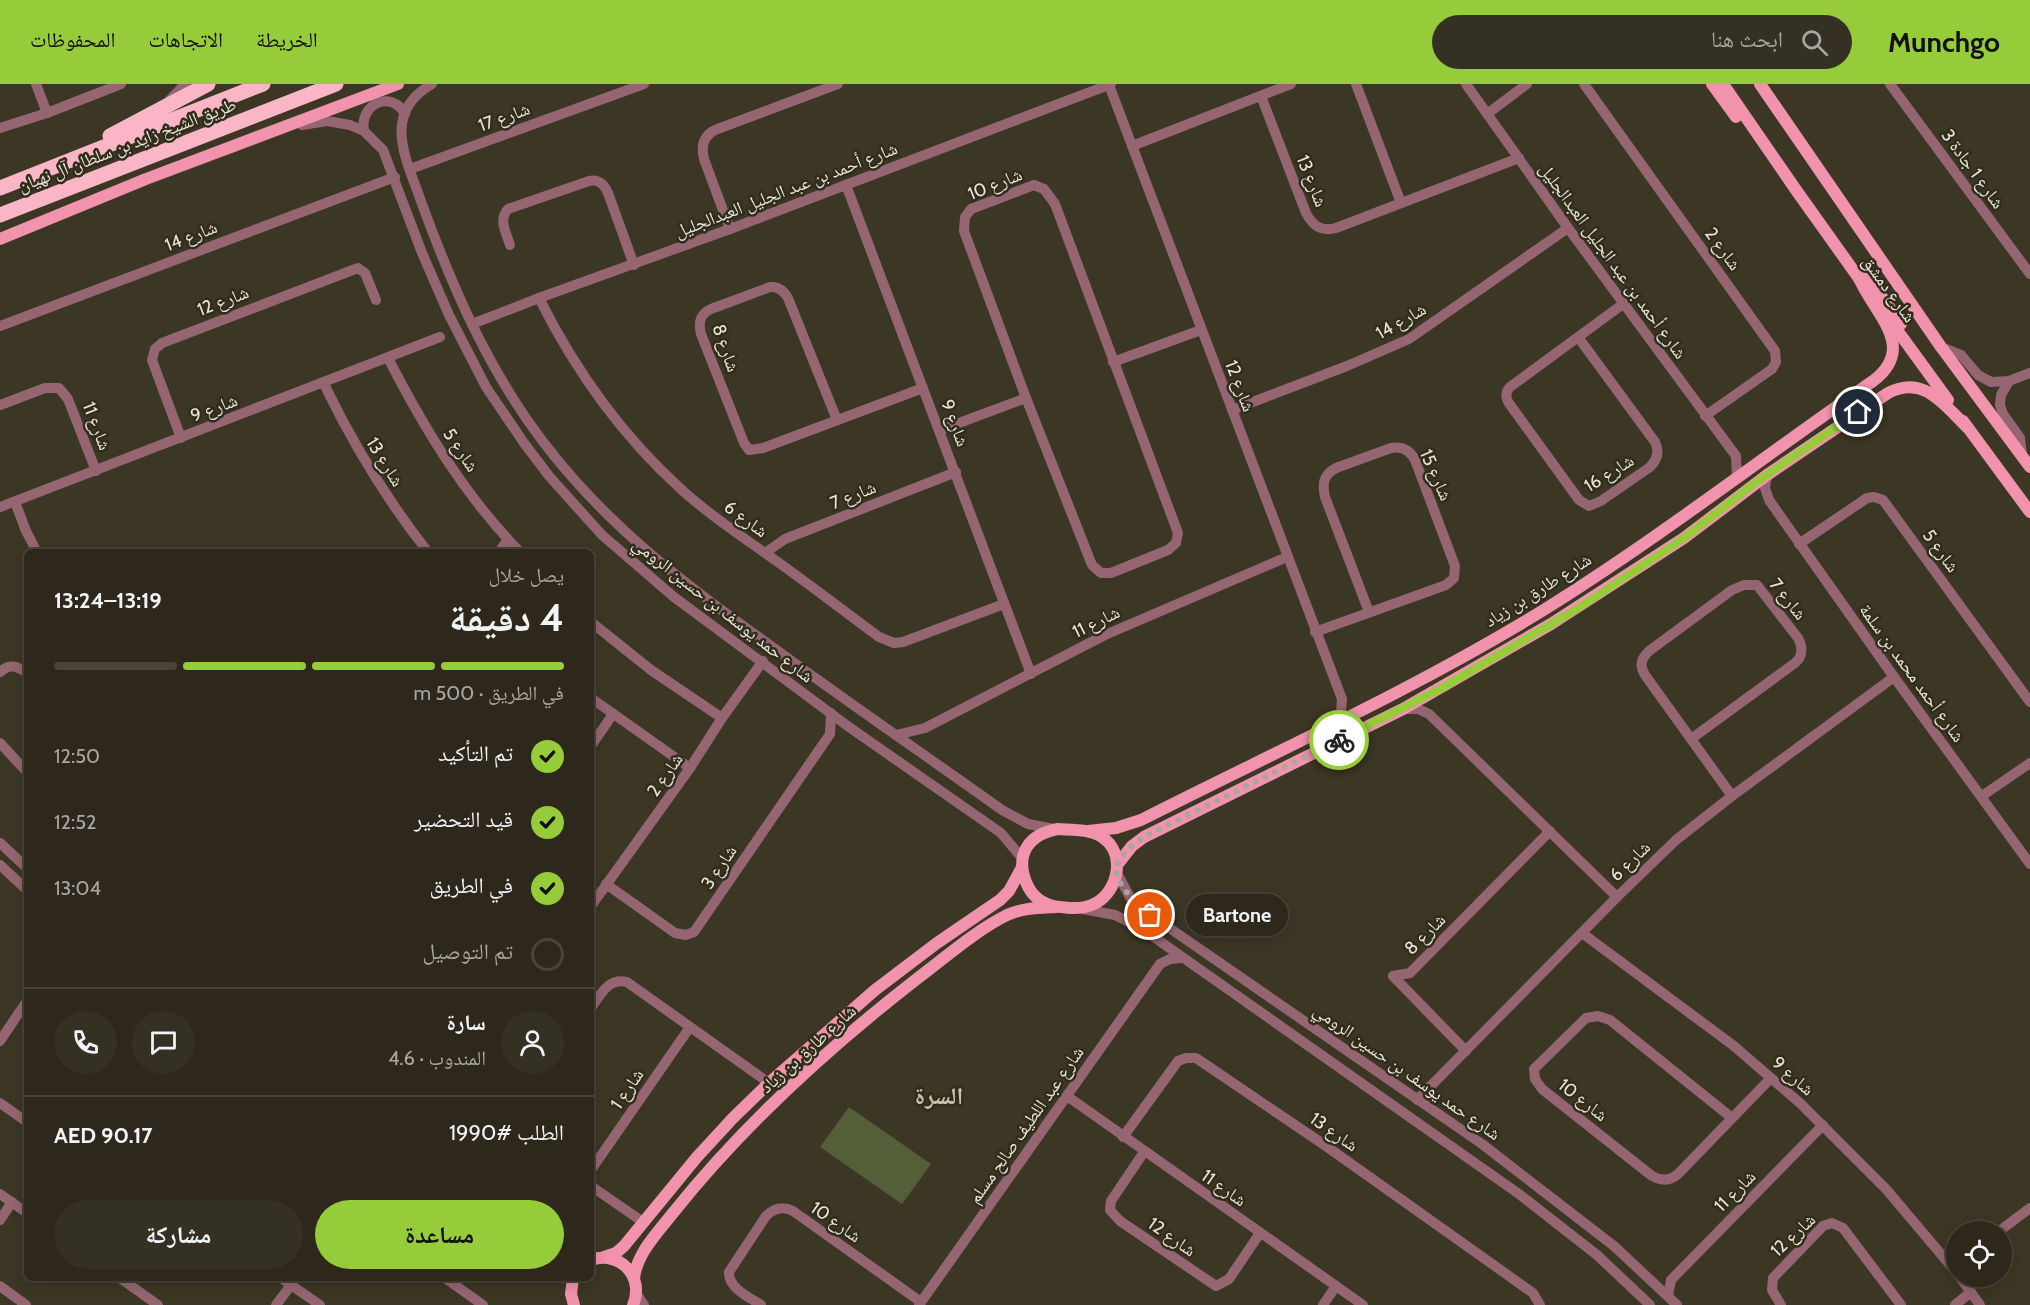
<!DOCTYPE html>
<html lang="ar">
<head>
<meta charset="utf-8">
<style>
	body { margin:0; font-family:Cabin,"Noto Naskh Arabic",sans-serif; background:#353024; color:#f1f3f6; direction:rtl; height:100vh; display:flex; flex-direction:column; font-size:22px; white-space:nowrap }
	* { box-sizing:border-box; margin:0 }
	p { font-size:20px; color:#a7a6a3 }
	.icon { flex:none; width:33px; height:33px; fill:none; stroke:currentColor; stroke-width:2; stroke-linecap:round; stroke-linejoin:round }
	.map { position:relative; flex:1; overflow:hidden; direction:ltr }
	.panel { position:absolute; left:24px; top:465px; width:570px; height:732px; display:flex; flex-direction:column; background:#2d281b; border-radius:9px; box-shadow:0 3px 15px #0003,0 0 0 2px #48443a; direction:rtl }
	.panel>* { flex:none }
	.buttons { position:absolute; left:1946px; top:1137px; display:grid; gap:12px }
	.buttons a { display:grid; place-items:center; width:66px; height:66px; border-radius:50%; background:#2d281b; box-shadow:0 3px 15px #0003,0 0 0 2px #48443a; font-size:30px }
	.pin { position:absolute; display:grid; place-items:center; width:51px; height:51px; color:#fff; margin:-26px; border:3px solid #fff; border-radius:50%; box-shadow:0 2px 6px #0007 }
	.courier { position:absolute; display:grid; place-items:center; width:60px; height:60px; margin:-30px; border:4px solid #96cc39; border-radius:50%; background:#fff; color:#222; box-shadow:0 2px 8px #0007 }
	.bubble { position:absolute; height:42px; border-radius:21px; background:#2d281b; box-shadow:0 3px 15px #0003,0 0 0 2px #48443a; font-size:20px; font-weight:700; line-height:42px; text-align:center; direction:rtl }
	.headline em { font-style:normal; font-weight:700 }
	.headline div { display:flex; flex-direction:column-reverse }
	.headline { display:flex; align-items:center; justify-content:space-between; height:102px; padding:0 30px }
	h1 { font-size:39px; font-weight:700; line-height:45px }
	.bar { display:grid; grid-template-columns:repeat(4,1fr); gap:9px 6px; align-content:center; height:72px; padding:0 30px }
	.bar i { height:8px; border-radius:4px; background:#48443a }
	.bar .on { background:#96cc39 }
	.bar p { grid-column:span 4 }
	.line { display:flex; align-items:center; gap:15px; padding:0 30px; border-top:2px solid #48443a }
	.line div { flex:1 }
	.round { display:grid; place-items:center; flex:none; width:63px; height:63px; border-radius:32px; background:#353024 }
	ol { padding:0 30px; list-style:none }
	li { display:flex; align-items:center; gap:18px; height:66px }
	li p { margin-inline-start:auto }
	li .icon { padding:6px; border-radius:50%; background:#96cc39; color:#111; stroke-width:4 }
	li:last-child { color:#a7a6a3 }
	li i { width:33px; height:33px; border:3px solid #48443a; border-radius:50% }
	.primary-button { display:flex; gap:12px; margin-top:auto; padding:12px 30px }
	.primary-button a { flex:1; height:69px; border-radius:36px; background:#96cc39; color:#111; font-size:24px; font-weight:700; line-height:69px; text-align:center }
	.primary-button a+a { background:#353024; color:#f1f3f6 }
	header { display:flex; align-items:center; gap:36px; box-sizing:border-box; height:84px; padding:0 30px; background:#96cc39; color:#111 }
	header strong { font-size:28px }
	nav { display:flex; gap:33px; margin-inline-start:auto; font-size:21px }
	.search { width:420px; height:54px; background:#353024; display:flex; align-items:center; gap:15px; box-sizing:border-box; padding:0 21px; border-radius:33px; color:#a7a6a3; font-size:22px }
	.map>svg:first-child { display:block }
	.park { fill:#545f3a }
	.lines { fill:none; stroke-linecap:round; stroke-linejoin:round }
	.minor { stroke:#956672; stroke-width:10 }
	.major { stroke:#f193ad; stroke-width:12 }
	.highway { stroke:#fab5c7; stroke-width:15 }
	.done { stroke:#aba79a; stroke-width:6; stroke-dasharray:0 10.8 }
	.route { stroke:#96cc39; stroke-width:8 }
	.labels { text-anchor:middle; stroke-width:5; stroke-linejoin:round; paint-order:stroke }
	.street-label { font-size:18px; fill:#e7e4d9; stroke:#312c1b }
	.district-label { font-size:24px; font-weight:bold; fill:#c7c0ab; stroke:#312c1b }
</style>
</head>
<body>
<header>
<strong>Munchgo</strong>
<div class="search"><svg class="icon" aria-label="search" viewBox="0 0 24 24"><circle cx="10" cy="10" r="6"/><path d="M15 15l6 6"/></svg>ابحث هنا</div>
<nav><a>الخريطة</a><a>الاتجاهات</a><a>المحفوظات</a></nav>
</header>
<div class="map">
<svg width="2030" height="1221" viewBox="0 0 2030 1221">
	<rect width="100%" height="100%" fill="#3c3624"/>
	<!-- park -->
	<path class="park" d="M849 1023 931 1080 902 1120 820 1063Z"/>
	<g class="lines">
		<!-- minor -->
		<g class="minor">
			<path d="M36 0 47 29"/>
			<path d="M432 0C380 30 407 76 422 120 453 205 489 287 544 359 613 449 692 505 782 570 855 623 929 674 1002 726L1028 740 1054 745"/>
			<path d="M1356 0 1401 119"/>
			<path d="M1466 0 1568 144 1736 372 1737 394"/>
			<path d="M1584 0 1775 267 1776 278 1772 285 1705 332"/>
			<path d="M1890 0 2030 190"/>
			<path d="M1109 1 1342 615 1341 628 1337 640"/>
			<path d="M1261 12 1306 129C1313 142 1321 148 1336 144L1519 74"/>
			<path d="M166 20 185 0"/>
			<path d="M1487 30 1527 0"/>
			<path d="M302 41 327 37 350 41 364 47 383 66 422 169 449 231 486 303 524 359 549 392 602 451 674 513 849 643 1001 749 1022 774"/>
			<path d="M0 44 47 29 121 0"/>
			<path d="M364 47C359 20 391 5 405 30"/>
			<path d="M1132 62 1291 0"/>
			<path d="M410 85 644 0"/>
			<path d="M846 101 1031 590"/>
			<path d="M1034 101 1044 105 1055 120 1178 449 1176 459 1168 466 1111 489H1101L1092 481 1026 314 964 147 965 133 971 125Z"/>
			<path d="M730 145 704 75C701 63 703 52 715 46L838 0"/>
			<path d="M510 161C506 148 498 136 508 125L589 97C599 95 604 100 608 109L634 181"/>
			<path d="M539 214C575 286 622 352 682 406 708 430 737 449 765 469 804 496 841 525 879 553L894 559 903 558 1004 520"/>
			<path d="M472 240 539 214 730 145 1111 0"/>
			<path d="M0 242 395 93"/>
			<path d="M1578 253 1655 358C1660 368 1657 376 1650 383L1601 417 1589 422 1579 416 1511 322C1506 316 1504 309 1510 303L1623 220"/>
			<path d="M1941 263 1961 271 1978 291 1991 298 2009 297 2030 289"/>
			<path d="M388 274C424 344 465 412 520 468"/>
			<path d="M1113 278 1201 246"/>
			<path d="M2009 297 2001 311 2000 321 2003 330 2020 354 2022 371"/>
			<path d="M324 300C353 360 386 415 428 468"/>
			<path d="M0 321 45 304H59L68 315 96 387"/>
			<path d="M1232 326 1347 282 1409 255 1568 144"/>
			<path d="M837 336 788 214C784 207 779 202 770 203L711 225C700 230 698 238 701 250L744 359 749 366 763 364 923 304"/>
			<path d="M940 346 1026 314"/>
			<path d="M181 354 152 276 155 265 162 259 358 184 365 189 376 216"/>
			<path d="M1767 391 1765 404 1769 416 1894 593 2030 780"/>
			<path d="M15 418 26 447 37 468"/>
			<path d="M0 423 440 253"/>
			<path d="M1799 460 1867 414 1874 413 1883 416 2030 618"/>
			<path d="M499 468 508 455"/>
			<path d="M765 469 785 455 956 388"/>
			<path d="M591 538 651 586 722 634"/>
			<path d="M1315 548 1446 501 1454 494 1455 482 1415 376C1410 366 1402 362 1391 364L1336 384C1323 391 1322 400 1325 413L1369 528"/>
			<path d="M0 588C10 579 17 582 27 589"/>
			<path d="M591 614 690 684"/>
			<path d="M1403 625H1418L1429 630 1617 813"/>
			<path d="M896 651 925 644 1105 551 1287 473"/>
			<path d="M1691 655 1795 579C1803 572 1803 563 1798 554L1757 501H1744L1732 506 1649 567C1641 575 1639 581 1645 591L1732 712"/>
			<path d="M0 659 27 688"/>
			<path d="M591 662 613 630"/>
			<path d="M1982 712 2030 679"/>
			<path d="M0 759 27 784"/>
			<path d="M0 781 27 806"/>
			<path d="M1117 789 1131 815 1139 823 1482 1060 1614 1162 1677 1221"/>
			<path d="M606 800 675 849 686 851 694 848 830 650 831 629"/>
			<path d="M591 822 690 684 722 634 763 577"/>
			<path d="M1083 825 1115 831 1141 844 1519 1110 1597 1171 1650 1221"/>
			<path d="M1582 849 1734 962 1801 1020 1886 1105 1956 1188"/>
			<path d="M1393 892 1410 889 1550 747"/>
			<path d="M1393 892 1466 967"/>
			<path d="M591 924C600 912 608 893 627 898L769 999"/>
			<path d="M0 957 27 917"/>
			<path d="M1067 1012 1363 1221"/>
			<path d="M1417 1016 1617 813 1676 756 1732 712 1894 593"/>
			<path d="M0 1019 27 1038"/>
			<path d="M1732 1034 1610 936 1598 932 1586 934 1534 985 1535 995 1542 1005 1652 1092C1661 1097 1670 1097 1678 1090L1771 994"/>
			<path d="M1123 1053 1178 977 1186 974H1196L1323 1060 1533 1209 1540 1221"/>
			<path d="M1144 1068 1111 1117 1110 1126 1120 1137 1216 1202 1229 1195 1260 1149"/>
			<path d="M591 1086 690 943"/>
			<path d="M591 1102 643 1138"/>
			<path d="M0 1110 27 1129"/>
			<path d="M0 1136 12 1118"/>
			<path d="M1998 1148 2030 1124"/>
			<path d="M1959 1192 1980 1221"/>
			<path d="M120 1194 158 1221"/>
			<path d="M281 1194 320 1221"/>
			<path d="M445 1194 483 1221"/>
			<path d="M0 1202 26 1221"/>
			<path d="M636 1209 644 1221"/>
			<path d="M1668 1212 1671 1196 1823 1041"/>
			<path d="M276 1221 291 1201"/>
			<path d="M761 1221C749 1213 728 1204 729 1188L766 1132C774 1124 783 1122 793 1127L921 1218"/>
			<path d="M919 1221 1160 880 1170 875 1181 874"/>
			<path d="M1323 1221 1336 1202"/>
			<path d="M1781 1221 1772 1206 1773 1194 1823 1142 1832 1139 1843 1144 1901 1221"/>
			<path d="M1955 1221 1971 1208"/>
		</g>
		<!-- major -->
		<g class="major">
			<path d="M1712 0 1736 33"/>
			<path d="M1723 0 1796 106 1863 200"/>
			<path d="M1760 0 1941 263 2030 383"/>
			<path d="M0 155 146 95 398 0"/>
			<path d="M1864 188 1901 240"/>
			<path d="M1889 235 1948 316"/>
			<path d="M1963 337 2030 428"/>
			<path d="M1058 745C1073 746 1089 745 1102 753 1126 769 1119 806 1096 819 1087 824 1080 824 1070 824 1058 823 1045 822 1036 813 1031 809 1028 803 1026 798 1015 770 1029 750 1058 745Z"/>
			<path d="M1088 747 1116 744 1141 736C1275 668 1413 606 1542 527 1656 456 1762 374 1873 297 1918 263 1875 231 1859 194"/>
			<path d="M1117 781 1132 762 1144 753 1403 625 1551 540 1684 454 1767 391 1888 309C1924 290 1944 321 1968 344"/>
			<path d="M604 1173 616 1169 624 1162 697 1073 733 1034 769 999 875 906 937 859 1000 816 1009 807 1021 785"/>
			<path d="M591 1176C620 1166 645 1193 633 1221"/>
			<path d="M573 1194 571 1210 574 1221"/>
			<path d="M634 1194C637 1169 658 1148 673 1129 744 1040 829 963 918 894 946 873 975 847 1007 831 1022 824 1039 824 1056 823"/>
		</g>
		<!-- highway -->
		<g class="highway">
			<path d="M110 52 208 0"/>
			<path d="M0 104 263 0"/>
			<path d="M0 131 336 0"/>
		</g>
	</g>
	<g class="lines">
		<!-- done -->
		<path class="done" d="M1150 831C1139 822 1111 797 1117 781 1121 770 1134 759 1144 753L1339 656"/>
		<!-- route -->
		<path class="route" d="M1339 656 1440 605 1577 525 1684 454 1755 399 1858 328"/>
	</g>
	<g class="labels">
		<!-- street labels -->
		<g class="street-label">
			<text transform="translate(504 33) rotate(-20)" y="6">شارع 17</text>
			<text transform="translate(127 61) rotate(-21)" y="6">طريق الشيخ زايد بن سلطان آل نهيان</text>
			<text transform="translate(1973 85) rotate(54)" y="6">شارع 1 جادة 3</text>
			<text transform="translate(1312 97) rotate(68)" y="6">شارع 13</text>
			<text transform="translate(995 100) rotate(-22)" y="6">شارع 10</text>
			<text transform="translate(786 106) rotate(-21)" y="6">شارع أحمد بن عبد الجليل العبدالجليل</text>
			<text transform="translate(191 152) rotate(-21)" y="6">شارع 14</text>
			<text transform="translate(1723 165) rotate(54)" y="6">شارع 2</text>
			<text transform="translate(1613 177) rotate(54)" y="6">شارع أحمد بن عبد الجليل العبدالجليل</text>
			<text transform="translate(1889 205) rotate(54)" y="6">شارع دمشق</text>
			<text transform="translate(223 217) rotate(-21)" y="6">شارع 12</text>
			<text transform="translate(1401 237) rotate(-30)" y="6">شارع 14</text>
			<text transform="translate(726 264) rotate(71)" y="6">شارع 8</text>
			<text transform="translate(1240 302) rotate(69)" y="6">شارع 12</text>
			<text transform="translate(214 324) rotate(-21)" y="6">شارع 9</text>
			<text transform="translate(955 339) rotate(69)" y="6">شارع 9</text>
			<text transform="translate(97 342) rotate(69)" y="6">شارع 11</text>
			<text transform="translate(461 366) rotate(56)" y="6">شارع 5</text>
			<text transform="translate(385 378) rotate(58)" y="6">شارع 13</text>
			<text transform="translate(1609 389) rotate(-32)" y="6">شارع 16</text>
			<text transform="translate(1436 391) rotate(66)" y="6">شارع 15</text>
			<text transform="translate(853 411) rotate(-22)" y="6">شارع 7</text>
			<text transform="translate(746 435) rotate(36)" y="6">شارع 6</text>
			<text transform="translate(1941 467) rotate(54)" y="6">شارع 5</text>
			<text transform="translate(1538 506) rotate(-32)" y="6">شارع طارق بن زياد</text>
			<text transform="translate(1788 515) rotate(51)" y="6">شارع 7</text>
			<text transform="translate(723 526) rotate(38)" y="6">شارع حمد يوسف بن حسين الرومي</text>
			<text transform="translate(1096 538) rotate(-26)" y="6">شارع 11</text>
			<text transform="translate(1912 589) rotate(54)" y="6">شارع أحمد محمد بن سلمة</text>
			<text transform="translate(665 691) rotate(-55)" y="6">شارع 2</text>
			<text transform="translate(1630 777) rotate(-44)" y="6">شارع 6</text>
			<text transform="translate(719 783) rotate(-56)" y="6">شارع 3</text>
			<text transform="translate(1425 850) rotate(-45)" y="6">شارع 8</text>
			<text transform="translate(808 965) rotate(-42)" y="6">شارع طارق بن زياد</text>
			<text transform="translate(1407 988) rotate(35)" y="6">شارع حمد يوسف بن حسين الرومي</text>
			<text transform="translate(1793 992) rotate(41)" y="6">شارع 9</text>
			<text transform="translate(627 1005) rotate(-56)" y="6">شارع 1</text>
			<text transform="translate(1583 1016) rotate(38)" y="6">شارع 10</text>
			<text transform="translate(1026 1041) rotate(-55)" y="6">شارع عبد اللطيف صالح مسلم</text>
			<text transform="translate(1334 1048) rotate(35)" y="6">شارع 13</text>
			<text transform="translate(1224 1104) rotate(35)" y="6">شارع 11</text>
			<text transform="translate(1735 1107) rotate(-45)" y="6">شارع 11</text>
			<text transform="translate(836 1138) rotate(35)" y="6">شارع 10</text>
			<text transform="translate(1793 1151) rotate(-43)" y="6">شارع 12</text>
			<text transform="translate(1172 1153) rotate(35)" y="6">شارع 12</text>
		</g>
		<!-- district labels -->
		<g class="district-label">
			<text x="939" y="1020">السرة</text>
		</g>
	</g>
</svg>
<div class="buttons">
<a><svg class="icon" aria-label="locate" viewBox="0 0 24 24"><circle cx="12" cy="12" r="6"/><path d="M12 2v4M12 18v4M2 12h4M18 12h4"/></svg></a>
</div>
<div class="pin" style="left:1150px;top:831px;background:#ea580c"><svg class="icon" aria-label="bag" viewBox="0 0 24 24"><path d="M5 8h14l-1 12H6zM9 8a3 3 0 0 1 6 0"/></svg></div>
<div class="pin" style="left:1858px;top:328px;background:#1f2937"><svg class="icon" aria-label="home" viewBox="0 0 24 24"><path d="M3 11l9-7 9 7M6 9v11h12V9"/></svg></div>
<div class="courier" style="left:1339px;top:656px"><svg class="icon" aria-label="bike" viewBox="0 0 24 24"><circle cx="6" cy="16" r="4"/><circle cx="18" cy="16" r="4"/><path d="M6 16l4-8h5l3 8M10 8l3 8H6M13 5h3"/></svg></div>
<div class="bubble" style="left:1186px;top:810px;width:102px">Bartone</div>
<section class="panel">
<div class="headline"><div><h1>4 دقيقة</h1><p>يصل خلال</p></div><em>13:19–13:24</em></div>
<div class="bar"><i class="on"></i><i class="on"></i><i class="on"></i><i></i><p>في الطريق · 500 m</p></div>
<ol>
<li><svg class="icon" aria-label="check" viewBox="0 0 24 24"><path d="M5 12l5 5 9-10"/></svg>تم التأكيد<p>12:50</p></li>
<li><svg class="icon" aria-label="check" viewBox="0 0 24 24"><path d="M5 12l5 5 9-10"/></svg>قيد التحضير<p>12:52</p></li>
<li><svg class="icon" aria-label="check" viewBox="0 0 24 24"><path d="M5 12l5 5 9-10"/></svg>في الطريق<p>13:04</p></li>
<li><i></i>تم التوصيل</li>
</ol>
<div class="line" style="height:108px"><a class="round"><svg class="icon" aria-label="person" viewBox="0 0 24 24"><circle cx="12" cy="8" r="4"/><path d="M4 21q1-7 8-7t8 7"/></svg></a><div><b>سارة</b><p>المندوب · 4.6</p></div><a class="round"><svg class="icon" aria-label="chat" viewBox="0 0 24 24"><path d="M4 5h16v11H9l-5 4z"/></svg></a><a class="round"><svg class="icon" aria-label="phone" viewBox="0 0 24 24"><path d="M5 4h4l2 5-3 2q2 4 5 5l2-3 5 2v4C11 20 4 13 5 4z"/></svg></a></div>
<div class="line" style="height:78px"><div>الطلب #1990</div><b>AED 90.17</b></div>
<div class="primary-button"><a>مساعدة</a><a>مشاركة</a></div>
</section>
</div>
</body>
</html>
